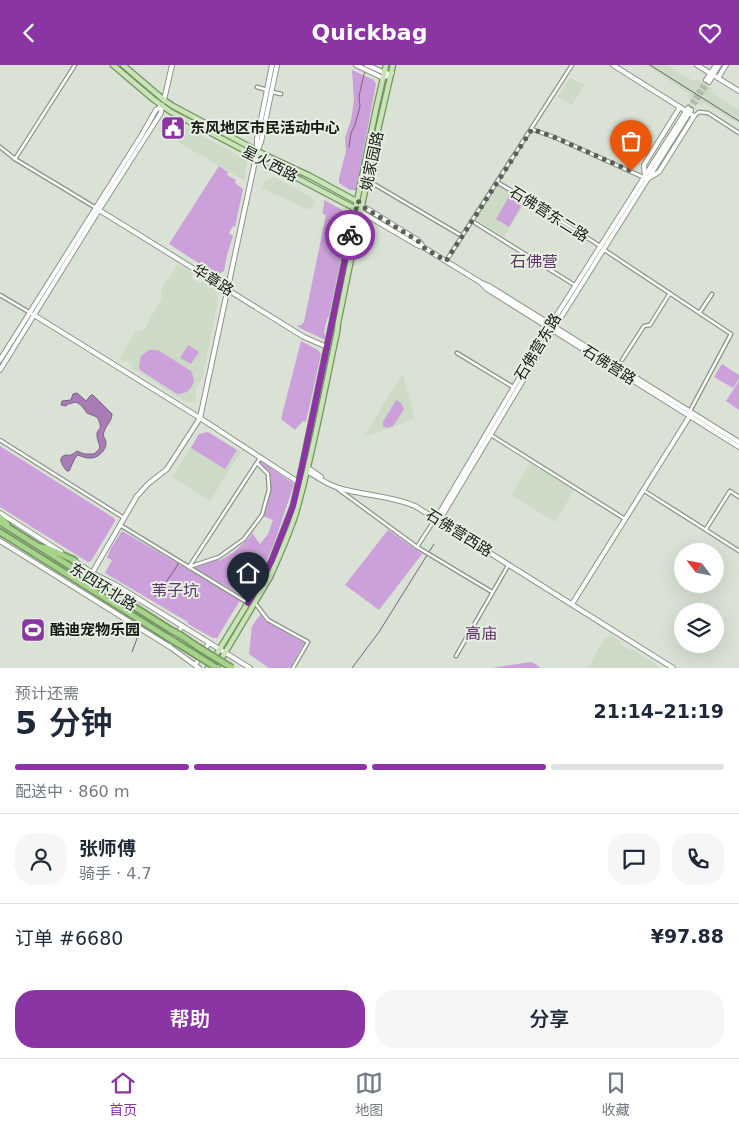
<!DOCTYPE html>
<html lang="zh">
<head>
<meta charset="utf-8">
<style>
	body { margin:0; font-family:"DejaVu Sans","Noto Sans SC",sans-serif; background:#f6f6f7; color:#1f2937; height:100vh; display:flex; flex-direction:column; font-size:19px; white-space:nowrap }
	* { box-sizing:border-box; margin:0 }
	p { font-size:16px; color:#747a83 }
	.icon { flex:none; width:28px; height:28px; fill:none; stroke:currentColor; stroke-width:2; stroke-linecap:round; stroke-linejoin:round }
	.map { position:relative; height:603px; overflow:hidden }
	.drawer { display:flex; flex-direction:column; background:#fff; flex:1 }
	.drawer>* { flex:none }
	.needle { width:32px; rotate:302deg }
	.buttons { position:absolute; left:674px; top:478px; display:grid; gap:10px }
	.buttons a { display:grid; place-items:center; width:50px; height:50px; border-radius:50%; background:#fff; box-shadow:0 5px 20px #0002; font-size:25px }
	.pin { position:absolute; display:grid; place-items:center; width:42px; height:42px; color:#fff; margin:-51px -21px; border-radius:50% 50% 50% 0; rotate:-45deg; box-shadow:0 0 5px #0007 }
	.pin .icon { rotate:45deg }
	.courier { position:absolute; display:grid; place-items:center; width:50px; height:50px; margin:-25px; border:4px solid #8a35a3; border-radius:50%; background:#fff; color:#222; box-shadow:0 1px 6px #0007 }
	.head em { font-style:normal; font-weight:600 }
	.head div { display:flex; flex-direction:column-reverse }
	.head { display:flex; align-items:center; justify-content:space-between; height:85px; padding:0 15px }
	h1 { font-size:32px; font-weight:600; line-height:38px }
	.bar { display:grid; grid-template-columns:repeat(4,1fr); gap:8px 5px; align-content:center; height:60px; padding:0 15px }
	.bar i { height:6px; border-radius:4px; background:#e0e1e3 }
	.bar .current { background:#8a35a3 }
	.bar p { grid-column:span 4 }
	.line { display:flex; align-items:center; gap:12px; padding:0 15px; border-top:1px solid #e0e1e3 }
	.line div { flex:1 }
	.round { display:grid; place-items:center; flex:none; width:52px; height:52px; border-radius:20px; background:#f6f6f7 }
	.cta { display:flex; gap:10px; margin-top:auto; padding:10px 15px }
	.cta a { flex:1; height:58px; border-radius:20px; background:#8a35a3; color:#fff; font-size:20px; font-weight:600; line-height:58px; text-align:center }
	.cta a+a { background:#f6f6f7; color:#1f2937 }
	header { display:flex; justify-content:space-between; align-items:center; height:65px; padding:0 15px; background:#8a35a3; color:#fff; font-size:22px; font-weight:600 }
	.menu { display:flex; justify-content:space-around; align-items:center; height:70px; border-top:1px solid #e0e1e3; background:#fff; font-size:14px; color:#747a83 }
	.menu a { display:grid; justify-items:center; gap:2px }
	.menu .current { color:#8a35a3 }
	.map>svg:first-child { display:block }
	.built { fill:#cddac6 }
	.green { fill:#cca0da }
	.water { fill:#a87db6; stroke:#7c5f86 }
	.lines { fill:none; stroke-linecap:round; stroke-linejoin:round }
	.stream { stroke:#7c5f86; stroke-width:1 }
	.secondary-tunnel { stroke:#b2baaf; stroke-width:4; stroke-dasharray:4 2; stroke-linecap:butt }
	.street-casing { stroke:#8c9488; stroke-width:5 }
	.secondary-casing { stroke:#8c9488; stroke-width:6 }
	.primary-casing { stroke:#739261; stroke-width:7 }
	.highway-casing { stroke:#739261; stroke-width:8 }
	.street { stroke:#fff; stroke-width:2.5 }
	.secondary { stroke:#fff; stroke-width:4 }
	.primary { stroke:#c9e5b8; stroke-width:4.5 }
	.highway { stroke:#a5d389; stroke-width:5 }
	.rail { stroke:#60665e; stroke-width:1 }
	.highway-bridge-casing { stroke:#739261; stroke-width:8; stroke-linecap:butt }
	.highway-bridge { stroke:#a5d389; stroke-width:5 }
	.done { stroke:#5b6059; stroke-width:5; stroke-dasharray:0 9 }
	.route { stroke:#8a35a3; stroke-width:6 }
	.labels { text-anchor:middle; stroke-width:4; stroke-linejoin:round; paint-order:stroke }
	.poi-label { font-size:15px; font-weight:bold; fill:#171a16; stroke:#e6efe2; text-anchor:start }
	.street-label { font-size:15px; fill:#171a16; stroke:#e6efe2 }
	.neighbourhood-label { font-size:16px; fill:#5f356c; stroke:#e6efe2 }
</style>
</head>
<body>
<header><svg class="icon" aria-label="back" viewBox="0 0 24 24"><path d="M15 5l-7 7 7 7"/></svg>Quickbag<svg class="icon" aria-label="heart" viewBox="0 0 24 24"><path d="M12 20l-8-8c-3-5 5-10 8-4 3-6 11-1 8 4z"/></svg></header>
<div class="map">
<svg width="739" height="603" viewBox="0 0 739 603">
	<rect width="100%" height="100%" fill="#d9e2d5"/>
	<!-- built -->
	<g class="built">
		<path d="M646 0H667L695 17 697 14 712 23 710 27 739 45V59L704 38 701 41 687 32 688 28Z"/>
		<path d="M570 13 585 20 572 40 558 32Z"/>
		<path d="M169 53 247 95 245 116 158 65 165 54Z"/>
		<path d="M274 112 312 132 315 138 310 145 261 123 267 114Z"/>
		<path d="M497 118 526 136 504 172 475 154Z"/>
		<path d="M178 199 193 209 191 213 200 219 202 216 215 224 218 235 203 311 196 323V335L188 338 132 303 133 300 127 295 126 297 119 294 135 267 144 264 162 234 161 225Z"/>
		<path d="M403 309 414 352 413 354 391 363 363 372Z"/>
		<path d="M208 367 241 387 210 436 172 412 199 369Z"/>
		<path d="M530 398 574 425 555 457 511 430Z"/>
		<path d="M610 570 620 576V579L630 585 632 584 661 603H588L605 573 607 574Z"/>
	</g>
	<!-- green -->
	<g class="green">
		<path d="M352 5 374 15 376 19 356 125H350L339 118V113L346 86 345 73 351 55 354 35Z"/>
		<path d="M219 101 228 107 227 110 236 115 235 118 243 124 235 162 233 161 229 168 233 171 227 190 224 206 217 210 169 179Z"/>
		<path d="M511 128 524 136 509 162 496 154Z"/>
		<path d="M324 135 348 148 350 151 329 251 327 254 324 267 325 270V274H323L302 264 297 261 301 260 304 257 326 150 323 149C322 144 325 140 324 135Z"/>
		<path d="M301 276 318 285 321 289 306 357 303 356 295 365 281 354Z"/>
		<path d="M188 280 199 287 191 299 180 293Z"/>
		<path d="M149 285H158L191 306 193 311 194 317C190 325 187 329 177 329L140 305 139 301 141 291Z"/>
		<path d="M722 299 739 310V314L733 323 714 312Z"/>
		<path d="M739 316V345L726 336Z"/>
		<path d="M396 335 401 338 404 344 393 361 387 363 383 361V357Z"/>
		<path d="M208 367 237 385 225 404 191 383 199 369Z"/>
		<path d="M0 381 114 453 115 456 91 496 88 497 0 442Z"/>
		<path d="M261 396 294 419 274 479 264 502H261L254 516 255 519 247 533 194 503 218 494 219 496 234 487 250 472 252 468 260 479 268 469 273 455 263 451 271 424 270 407 260 398Z"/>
		<path d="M388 465 422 489 379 545 345 520Z"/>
		<path d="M122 466 239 534V537L217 573H213L188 559V557L105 508 112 495 107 493 111 483Z"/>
		<path d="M261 549 265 556 304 578 290 603H269L249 589 252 561Z"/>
		<path d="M529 597 534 598 541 603H492Z"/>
	</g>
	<!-- water -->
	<path class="water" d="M77 328 86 336 91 330H93L112 349C112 356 106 360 104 367 102 371 106 374 106 378 106 386 97 394 89 393 85 393 81 391 78 390L75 393 69 406H67C63 402 56 392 66 390 67 390 69 391 70 390 72 390 76 387 77 386L84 389H94C104 381 98 381 97 371 96 362 105 367 97 352L87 348 81 340 76 337 68 339 66 341 61 340 62 336 71 335 73 329Z"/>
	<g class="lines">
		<!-- stream -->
		<g class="stream">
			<path d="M349 82 351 68 355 60 360 41 359 31 365 5"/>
			<path d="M155 531 157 530 177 501 178 498"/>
			<path d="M132 587 138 571"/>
			<path d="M352 603 379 567 434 479"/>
		</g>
		<!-- secondary-tunnel -->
		<g class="secondary-tunnel">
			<path d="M688 43 706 15"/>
			<path d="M691 45 709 17"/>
		</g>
		<defs>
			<g id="street">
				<path d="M257 22 267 25"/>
				<path d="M272 27 281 29"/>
				<path d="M694 51 699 47 708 48 739 68"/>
				<path d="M531 64 554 72 645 113"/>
				<path d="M0 82 15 94 96 143"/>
				<path d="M15 94 75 0"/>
				<path d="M367 115 462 171"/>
				<path d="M497 117 539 142 600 181"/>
				<path d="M472 156 576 221"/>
				<path d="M603 184 731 269 690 346"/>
				<path d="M446 196 572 0"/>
				<path d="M0 230 34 250"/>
				<path d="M700 247 712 229"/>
				<path d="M457 288 513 322"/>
				<path d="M622 295 644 261 650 260 670 228"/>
				<path d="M491 370 625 454"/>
				<path d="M0 375 124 453"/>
				<path d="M338 424 417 482 492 527"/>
				<path d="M643 425 739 486"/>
				<path d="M120 460 248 538"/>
				<path d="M706 464 730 426 739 432"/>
				<path d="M417 482 435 454"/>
				<path d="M189 502 219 492 244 474 262 450 269 425 268 409 257 398"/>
				<path d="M189 502 260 393"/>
				<path d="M255 538 268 555 308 577 293 603"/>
				<path d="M456 591 509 499"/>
			</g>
			<g id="secondary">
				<path d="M356 0 383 13 392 8"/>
				<path d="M367 0 385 8H387"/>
				<path d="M613 0 694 51 659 107 649 113"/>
				<path d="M697 0 739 26"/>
				<path d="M718 13 726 0"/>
				<path d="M706 15 716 0"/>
				<path d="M709 17 719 0"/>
				<path d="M164 35 172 0"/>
				<path d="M258 84 261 77 277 0"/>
				<path d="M645 113 644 100 680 42"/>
				<path d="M361 140 419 176 423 182"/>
				<path d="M356 144 417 180 423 182 480 217 487 224 739 382"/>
				<path d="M99 145 304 272 327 282"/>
				<path d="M482 218 489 221 739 377"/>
				<path d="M34 250 200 353 298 417"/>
				<path d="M0 295 141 71 156 45 162 40"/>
				<path d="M0 305 99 145 161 48 162 40"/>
				<path d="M308 403 321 412"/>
				<path d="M307 406C320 414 331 422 346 425 370 431 392 431 415 441L673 603"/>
				<path d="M0 448 61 487"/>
				<path d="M436 454 551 259 688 43"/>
				<path d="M439 456 553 265 691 45"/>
				<path d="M0 476 170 582 199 603"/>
				<path d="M73 495 92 508 116 520 250 603"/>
				<path d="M92 508 137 431 148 419 167 404 200 353 255 96 257 86V74L272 0"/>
				<path d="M572 539 691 349"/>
				<path d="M172 578 182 561"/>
				<path d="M195 600 209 578"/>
			</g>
			<g id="primary">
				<path d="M113 0 153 34 171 47 356 144"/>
				<path d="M123 0 164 35 173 41 267 91 310 111 358 137"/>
				<path d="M208 603 249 536 272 495 293 441 302 402 376 44 386 0"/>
				<path d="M216 603 270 512C279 492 289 470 296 448 313 389 324 327 337 267L338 258 372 91 393 0"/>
			</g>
			<g id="highway">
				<path d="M0 452 7 459"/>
				<path d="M0 457 171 565"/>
				<path d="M0 467 167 572"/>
				<path d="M41 482 47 483 74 495"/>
				<path d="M182 571 198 582"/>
				<path d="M177 578 193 588"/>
			</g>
		</defs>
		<!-- street casing -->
		<use href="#street" class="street-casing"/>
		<!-- secondary casing -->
		<use href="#secondary" class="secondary-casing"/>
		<!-- primary casing -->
		<use href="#primary" class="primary-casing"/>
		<!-- highway casing -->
		<use href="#highway" class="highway-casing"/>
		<!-- street -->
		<use href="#street" class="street"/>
		<!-- secondary -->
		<use href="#secondary" class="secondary"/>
		<!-- primary -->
		<use href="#primary" class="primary"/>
		<!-- highway -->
		<use href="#highway" class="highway"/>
		<!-- rail -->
		<path class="rail" d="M650 0 739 56"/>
		<defs>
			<g id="highway-bridge">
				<path d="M171 565 182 571"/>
				<path d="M167 572 177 578"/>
				<path d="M198 582 232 603"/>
				<path d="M193 588 217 603"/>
			</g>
		</defs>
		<!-- highway-bridge casing -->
		<use href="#highway-bridge" class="highway-bridge-casing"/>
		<!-- highway-bridge -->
		<use href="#highway-bridge" class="highway-bridge"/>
	</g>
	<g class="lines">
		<!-- done -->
		<path class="done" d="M350 170 358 136 362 141 418 176 423 182 446 196 532 64 554 72 631 106"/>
		<!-- route -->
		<path class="route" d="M248 538 272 495 293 441 302 402 350 170"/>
	</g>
	<!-- icons -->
	<defs>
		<symbol id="civic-square" viewBox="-11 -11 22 22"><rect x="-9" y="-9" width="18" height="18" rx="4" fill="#8a35a3" stroke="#e6efe2"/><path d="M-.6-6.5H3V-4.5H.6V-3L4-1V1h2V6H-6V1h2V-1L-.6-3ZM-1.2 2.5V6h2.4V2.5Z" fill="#fff"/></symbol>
		<symbol id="stadium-square" viewBox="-11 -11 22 22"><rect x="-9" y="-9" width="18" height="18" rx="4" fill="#8a35a3" stroke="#e6efe2"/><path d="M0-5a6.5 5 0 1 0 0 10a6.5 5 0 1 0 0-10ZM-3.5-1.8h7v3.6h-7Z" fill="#fff"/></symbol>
	</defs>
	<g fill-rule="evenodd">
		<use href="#civic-square" x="159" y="49" width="28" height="28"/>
		<use href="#stadium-square" x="19" y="551" width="28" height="28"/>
	</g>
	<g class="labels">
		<!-- poi labels -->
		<g class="poi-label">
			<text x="190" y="68">东风地区市民活动中心</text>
			<text x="50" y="570">酷迪宠物乐园</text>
		</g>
		<!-- street labels -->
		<g class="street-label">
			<text transform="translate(372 96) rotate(-78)" y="5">姚家园路</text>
			<text transform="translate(270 99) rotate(27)" y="5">星火西路</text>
			<text transform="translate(549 149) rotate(32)" y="5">石佛营东二路</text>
			<text transform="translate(213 215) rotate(32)" y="5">华章路</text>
			<text transform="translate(538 282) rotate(-59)" y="5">石佛营东路</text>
			<text transform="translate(609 300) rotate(32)" y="5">石佛营路</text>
			<text transform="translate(459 468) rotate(32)" y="5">石佛营西路</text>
			<text transform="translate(103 522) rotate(32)" y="5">东四环北路</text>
		</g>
		<!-- neighbourhood labels -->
		<g class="neighbourhood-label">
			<text x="534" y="202">石佛营</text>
			<text x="175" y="531">苇子坑</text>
			<text x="481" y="574">高庙</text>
		</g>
	</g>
</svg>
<div class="buttons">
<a><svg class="needle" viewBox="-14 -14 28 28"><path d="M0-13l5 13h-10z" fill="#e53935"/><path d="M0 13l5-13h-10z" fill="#747a83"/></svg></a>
<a><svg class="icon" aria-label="layers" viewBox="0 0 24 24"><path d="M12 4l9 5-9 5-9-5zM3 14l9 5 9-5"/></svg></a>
</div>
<div class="pin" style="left:631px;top:106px;background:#ea580c"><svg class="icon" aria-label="bag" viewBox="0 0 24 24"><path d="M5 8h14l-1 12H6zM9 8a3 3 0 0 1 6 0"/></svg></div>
<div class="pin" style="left:248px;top:538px;background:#1f2937"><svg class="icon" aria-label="home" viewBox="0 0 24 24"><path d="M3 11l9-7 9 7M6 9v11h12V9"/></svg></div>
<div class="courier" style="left:350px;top:170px"><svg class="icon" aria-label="bike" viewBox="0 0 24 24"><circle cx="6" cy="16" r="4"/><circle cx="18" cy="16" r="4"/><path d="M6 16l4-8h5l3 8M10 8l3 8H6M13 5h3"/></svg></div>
</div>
<section class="drawer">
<div class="head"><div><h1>5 分钟</h1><p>预计还需</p></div><em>21:14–21:19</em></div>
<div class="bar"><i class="current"></i><i class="current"></i><i class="current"></i><i></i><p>配送中 · 860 m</p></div>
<div class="line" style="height:90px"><a class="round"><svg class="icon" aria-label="person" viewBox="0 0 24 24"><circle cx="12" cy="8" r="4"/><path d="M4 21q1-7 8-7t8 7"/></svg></a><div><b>张师傅</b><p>骑手 · 4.7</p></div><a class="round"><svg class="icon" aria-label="chat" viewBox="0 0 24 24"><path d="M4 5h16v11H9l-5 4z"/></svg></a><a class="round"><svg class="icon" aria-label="phone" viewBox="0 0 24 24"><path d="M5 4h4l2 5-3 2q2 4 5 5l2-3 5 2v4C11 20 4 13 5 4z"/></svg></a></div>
<div class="line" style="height:65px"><div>订单 #6680</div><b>¥97.88</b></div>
<div class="cta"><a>帮助</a><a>分享</a></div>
</section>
<nav class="menu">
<a class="current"><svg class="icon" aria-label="home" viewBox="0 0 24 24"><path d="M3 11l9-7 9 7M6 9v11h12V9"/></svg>首页</a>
<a><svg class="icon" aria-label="map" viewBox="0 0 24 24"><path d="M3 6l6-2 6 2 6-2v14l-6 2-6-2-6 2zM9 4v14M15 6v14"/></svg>地图</a>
<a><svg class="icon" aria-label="saved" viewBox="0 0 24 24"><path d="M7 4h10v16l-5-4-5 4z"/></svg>收藏</a>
</nav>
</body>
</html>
